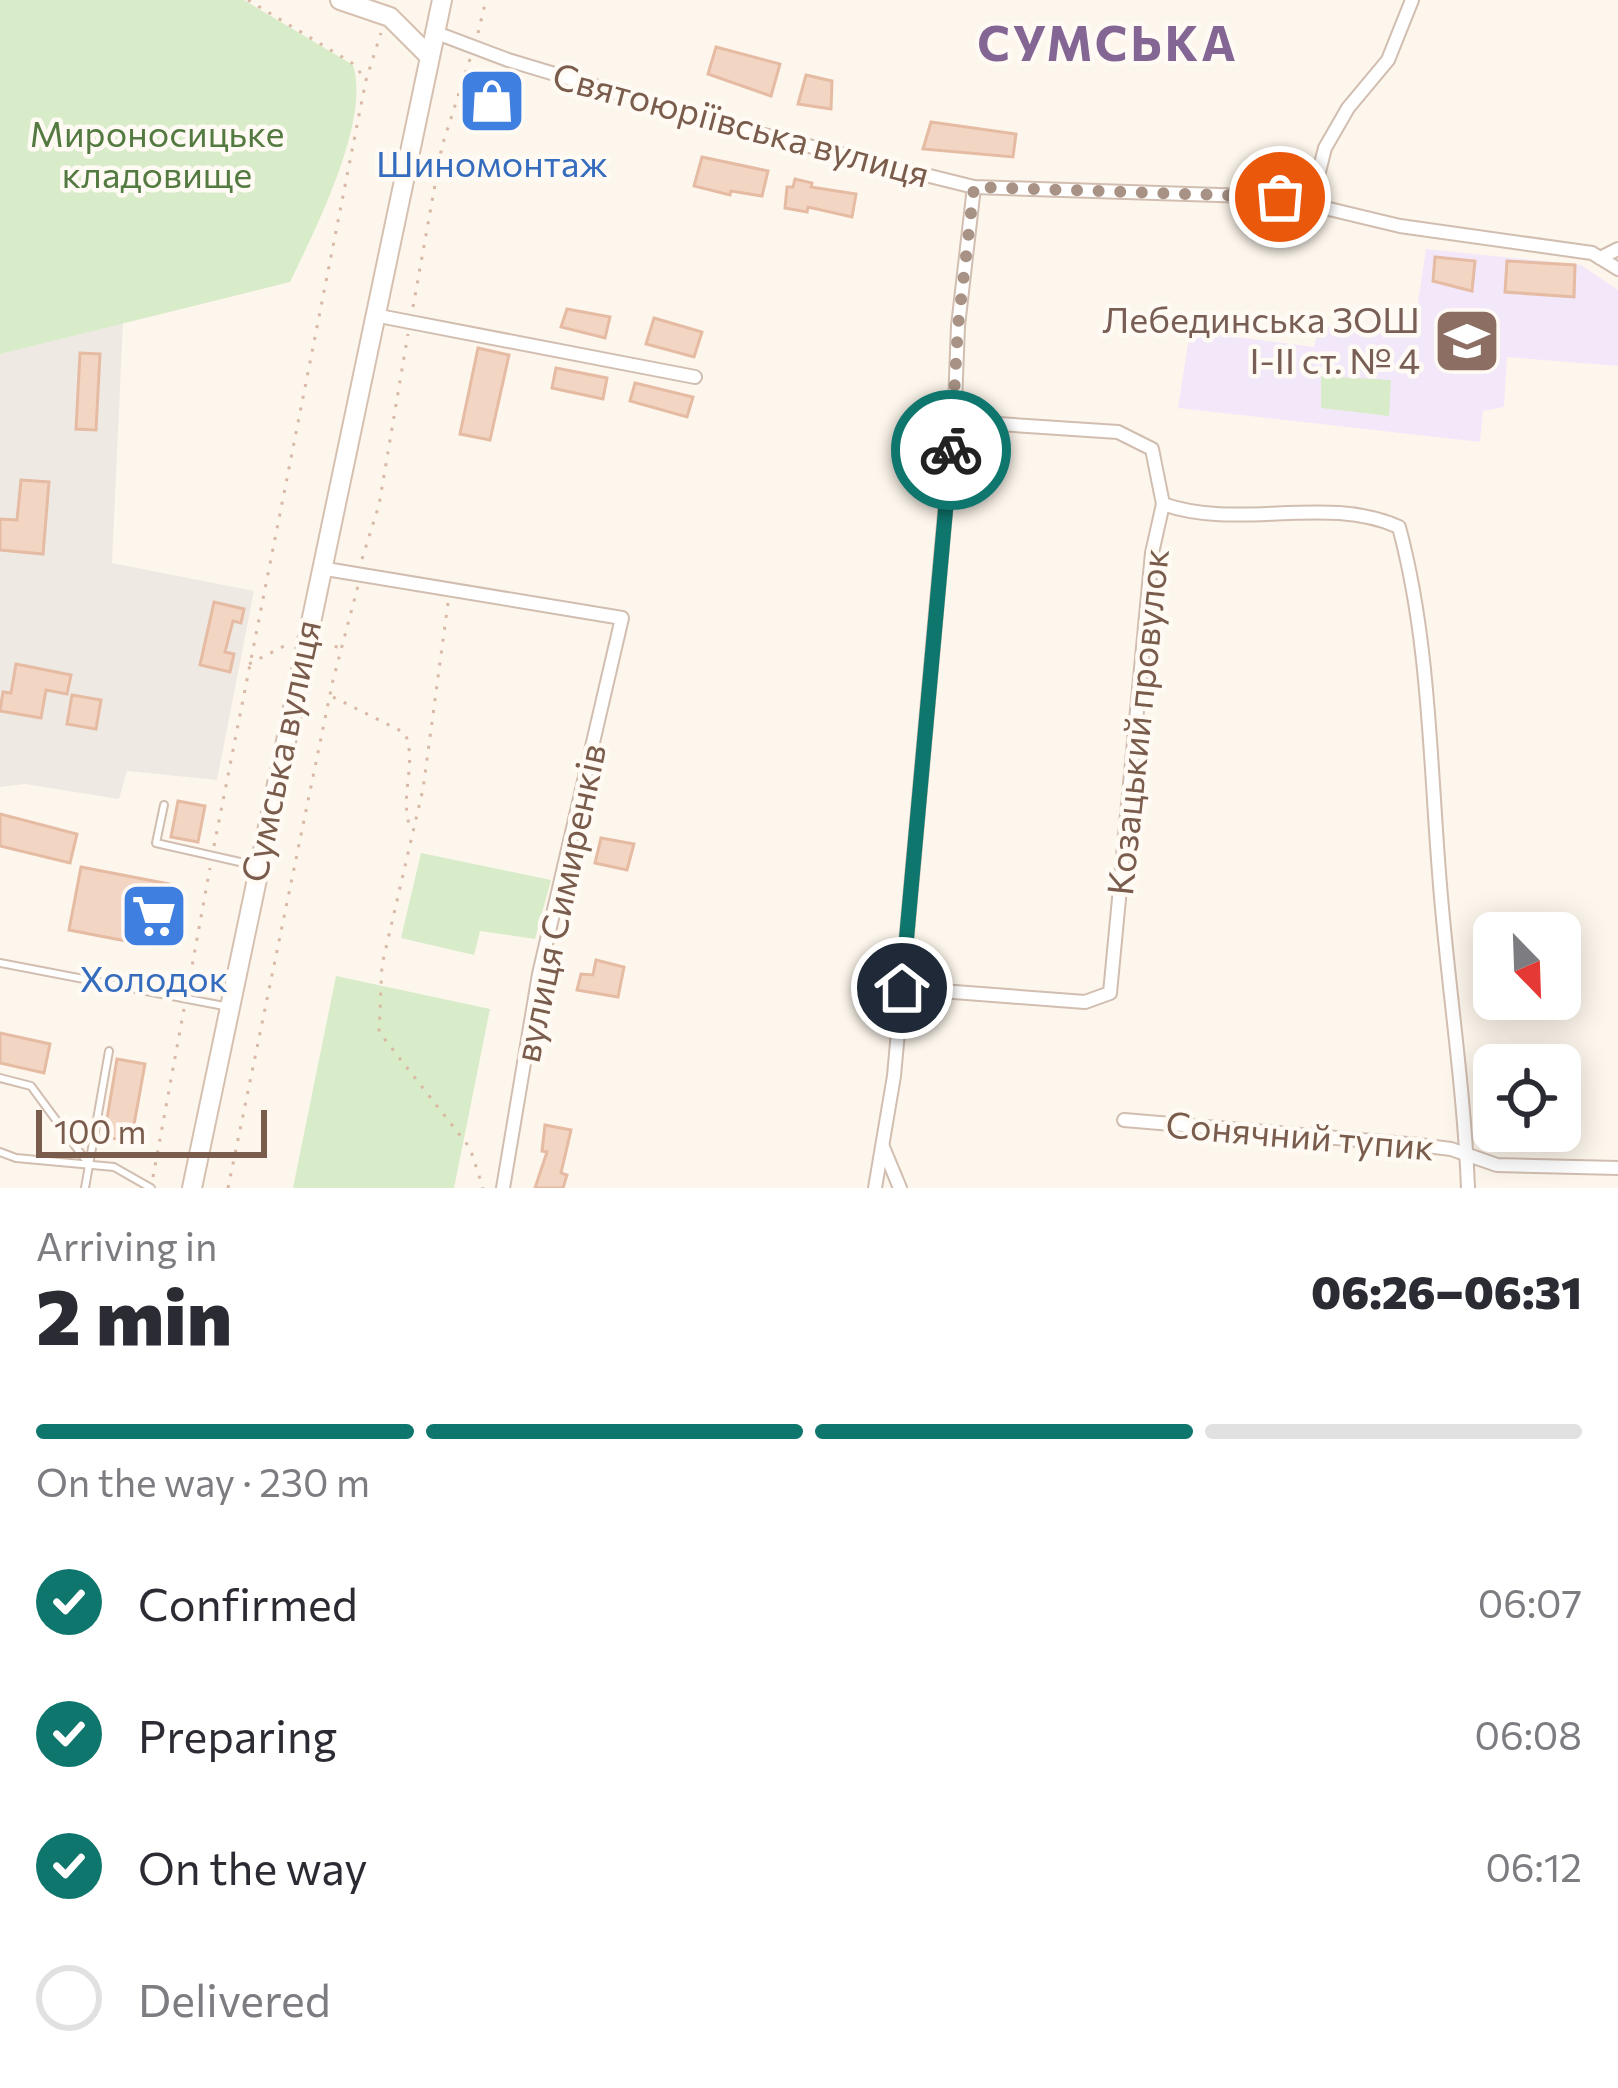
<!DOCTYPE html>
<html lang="en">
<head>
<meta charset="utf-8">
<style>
	body { margin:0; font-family:Commissioner,sans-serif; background:#f2f2f3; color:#2b2b33; height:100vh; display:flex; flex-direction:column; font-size:45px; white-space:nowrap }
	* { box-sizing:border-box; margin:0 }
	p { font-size:39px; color:#7c7c81 }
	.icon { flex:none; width:66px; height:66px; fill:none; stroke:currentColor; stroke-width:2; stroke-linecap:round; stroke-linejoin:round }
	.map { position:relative; height:1188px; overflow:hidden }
	.sheet { display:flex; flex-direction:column; background:#fff; flex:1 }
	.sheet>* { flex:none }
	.needle { width:78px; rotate:157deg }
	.tools { position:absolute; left:1473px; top:912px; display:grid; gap:24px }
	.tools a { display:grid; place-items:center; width:108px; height:108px; border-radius:18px; background:#fff; box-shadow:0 6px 30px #0003; font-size:60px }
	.scale { position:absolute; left:36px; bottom:30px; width:231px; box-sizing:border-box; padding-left:12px; border:6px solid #7a5c4d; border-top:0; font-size:33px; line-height:42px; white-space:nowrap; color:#7a5c4d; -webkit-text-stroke:9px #fffaf3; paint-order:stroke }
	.pin { position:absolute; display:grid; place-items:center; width:102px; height:102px; color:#fff; margin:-51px; border:6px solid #fff; border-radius:50%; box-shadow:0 3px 12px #0007 }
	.courier { position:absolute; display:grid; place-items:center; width:120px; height:120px; margin:-60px; border:9px solid #0f766e; border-radius:50%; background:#fff; color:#222; box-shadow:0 3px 15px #0007 }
	.head em { font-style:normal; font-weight:800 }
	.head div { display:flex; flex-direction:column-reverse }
	.head { display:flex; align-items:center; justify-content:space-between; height:204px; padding:0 36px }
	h1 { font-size:78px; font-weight:800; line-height:90px }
	.bar { display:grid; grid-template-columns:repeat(4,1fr); gap:18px 12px; align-content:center; height:144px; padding:0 36px }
	.bar i { height:15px; border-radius:9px; background:#e1e1e2 }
	.bar .on { background:#0f766e }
	.bar p { grid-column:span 4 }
	ol { padding:0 36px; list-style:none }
	li { display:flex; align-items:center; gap:36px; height:132px }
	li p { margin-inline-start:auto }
	li .icon { padding:12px; border-radius:50%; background:#0f766e; color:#fff; stroke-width:4 }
	li:last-child { color:#7c7c81 }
	li i { width:66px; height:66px; border:6px solid #e1e1e2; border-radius:50% }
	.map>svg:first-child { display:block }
	.industrial { fill:#efe9e4 }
	.education { fill:#f3e8fa }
	.green { fill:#d8ecc9 }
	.building { fill:#f3d5c3; stroke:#e6bba3; stroke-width:3 }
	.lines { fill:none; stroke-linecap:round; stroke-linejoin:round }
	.service-casing { stroke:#d1beb0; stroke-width:10 }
	.minor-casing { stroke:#d1beb0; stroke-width:16 }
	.secondary-casing { stroke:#d6c0b0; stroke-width:22 }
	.path { stroke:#d9b8a5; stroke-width:3; stroke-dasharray:3 9; stroke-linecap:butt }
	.service { stroke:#fff; stroke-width:6 }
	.minor { stroke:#fff; stroke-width:12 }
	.secondary { stroke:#fff; stroke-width:18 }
	.done { stroke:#a89285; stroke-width:12; stroke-dasharray:0 21.6 }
	.route { stroke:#0f766e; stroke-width:15 }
	.labels { text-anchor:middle; stroke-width:9; stroke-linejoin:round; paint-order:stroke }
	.street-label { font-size:36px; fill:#7a5c4d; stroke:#fffaf3 }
	.park-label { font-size:36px; fill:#537a41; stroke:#fffaf3 }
	.shop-label { font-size:36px; fill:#366cbe; stroke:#fffaf3 }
	.education-label { font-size:36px; fill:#785e54; stroke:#fffaf3; text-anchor:end }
	.district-label { font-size:48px; font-weight:bold; letter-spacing:3px; fill:#846695; stroke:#fffaf3 }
</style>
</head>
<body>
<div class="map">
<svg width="1618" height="1188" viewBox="0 0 1618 1188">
	<rect width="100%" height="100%" fill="#fdf6ec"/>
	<!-- industrial -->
	<path class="industrial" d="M123 322 112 563 254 591 217 780 127 771 119 799 25 784 0 787V354Z"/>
	<!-- education -->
	<path class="education" d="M1426 249 1581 265 1618 290V366L1507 357 1504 407 1483 411 1480 442 1178 408 1190 331 1314 347 1319 326 1413 335Z"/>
	<!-- green -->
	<g class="green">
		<path d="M0 0H244L353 65C371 120 315 230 290 282L0 354Z"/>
		<path d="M1321 376 1391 380 1389 416 1321 408Z"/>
		<path d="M421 853 551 880 535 939 480 931 474 955 401 938Z"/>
		<path d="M336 976 490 1009 454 1188H293Z"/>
	</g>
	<!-- building -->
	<g class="building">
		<path d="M716 47 780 64 771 96 708 74Z"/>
		<path d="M806 75 832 81 831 109 798 104Z"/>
		<path d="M931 122 1016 134 1013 157 923 149Z"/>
		<path d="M702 157 768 171 762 196 731 191 730 195 694 186Z"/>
		<path d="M795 179 812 183 811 187 856 194 852 217 808 207 807 212 785 208 787 187H793Z"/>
		<path d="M1435 257 1475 261 1472 291 1433 281Z"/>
		<path d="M1507 261 1575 265 1574 297 1505 292Z"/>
		<path d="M567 309 610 317 605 338 561 327Z"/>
		<path d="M654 318 702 332 694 357 646 344Z"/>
		<path d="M478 348 509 355 490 440 460 434Z"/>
		<path d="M80 353 100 354 96 430 76 429Z"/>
		<path d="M556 368 607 378 603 399 552 388Z"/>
		<path d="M635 383 693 397 687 417 630 401Z"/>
		<path d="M21 480 49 482 43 554 0 550V519L17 520Z"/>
		<path d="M214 602 244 609 241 623 233 621 225 652 234 654 230 672 200 665Z"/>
		<path d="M16 664 71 675 67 694 46 690 41 718 0 711 3 692 11 693Z"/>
		<path d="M72 695 101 700 96 729 67 724Z"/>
		<path d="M178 801 205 806 198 842 171 837Z"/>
		<path d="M0 814 77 834 70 863 0 846Z"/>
		<path d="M601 838 634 844 627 870 595 863Z"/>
		<path d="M81 867 169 884 157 947 69 930Z"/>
		<path d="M596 960 624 967 618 997 577 990 581 974 593 975Z"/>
		<path d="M0 1033 50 1044 44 1073 0 1063Z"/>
		<path d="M117 1059 145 1064 131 1141 104 1137Z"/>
		<path d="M545 1125 571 1130 561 1173 567 1175 563 1188H535L547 1152 542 1151Z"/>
	</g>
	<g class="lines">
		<defs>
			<g id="service">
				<path d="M164 805 156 843 253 865"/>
				<path d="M0 963 224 1006"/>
				<path d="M0 1078 31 1086 87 1162"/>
				<path d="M0 1152 16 1158 114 1167 151 1188"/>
				<path d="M85 1188 109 1051"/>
			</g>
			<g id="minor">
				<path d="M434 32 508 60 720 124 974 187 1279 197 1400 226 1592 253 1618 269"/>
				<path d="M1311 203 1325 148 1348 108 1388 60 1412 0"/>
				<path d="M1600 258 1618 249"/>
				<path d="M374 315 695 377"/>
				<path d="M1163 504C1239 531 1326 494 1399 527 1430 642 1430 767 1440 885 1448 986 1464 1086 1468 1188"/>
				<path d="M320 568 622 618 539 974 503 1188"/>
				<path d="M902 988 1085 1002 1110 993 1152 553 1163 504 1152 449 1118 432 983 423 955 403"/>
				<path d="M1124 1120 1419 1145 1451 1149 1497 1165 1618 1168"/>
				<path d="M883 1147 900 1188"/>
				<path d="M875 1188 894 1076 955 403 958 326 974 187"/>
			</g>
			<g id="secondary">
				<path d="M340 0 390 17 429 56"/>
				<path d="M192 1188 442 0"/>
			</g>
		</defs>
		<!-- service casing -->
		<use href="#service" class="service-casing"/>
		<!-- minor casing -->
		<use href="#minor" class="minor-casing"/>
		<!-- secondary casing -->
		<use href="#secondary" class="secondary-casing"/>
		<!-- path -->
		<g class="path">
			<path d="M248 0 352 63 365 78"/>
			<path d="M478 33 486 0"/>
			<path d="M413 307 442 146 470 59"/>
			<path d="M362 559 379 505 408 334"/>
			<path d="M448 603 423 789 382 965 379 1032 470 1148 483 1188"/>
			<path d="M323 644 342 648"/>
			<path d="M249 664 288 644"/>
			<path d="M333 697 405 733C418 767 398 793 411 831"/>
			<path d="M214 846 366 80 381 33"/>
			<path d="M188 988 210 868"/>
			<path d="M153 1177 184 1009"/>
			<path d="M228 1188 333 680 358 586"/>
		</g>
		<!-- service -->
		<use href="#service" class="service"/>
		<!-- minor -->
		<use href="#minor" class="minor"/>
		<!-- secondary -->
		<use href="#secondary" class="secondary"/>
	</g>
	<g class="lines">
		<!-- done -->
		<path class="done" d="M951 450 958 326 974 187 1280 197"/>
		<!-- route -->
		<path class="route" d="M902 988 951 450"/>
	</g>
	<!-- icons -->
	<defs>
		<symbol id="shop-square" viewBox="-11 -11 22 22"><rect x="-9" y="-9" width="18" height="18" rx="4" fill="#3f7fe0" stroke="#fffaf3"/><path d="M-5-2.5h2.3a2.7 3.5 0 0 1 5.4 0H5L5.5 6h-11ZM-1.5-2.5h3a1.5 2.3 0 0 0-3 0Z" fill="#fff"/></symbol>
		<symbol id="school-square" viewBox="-11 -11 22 22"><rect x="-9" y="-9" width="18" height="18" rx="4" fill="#8d6e63" stroke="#fffaf3"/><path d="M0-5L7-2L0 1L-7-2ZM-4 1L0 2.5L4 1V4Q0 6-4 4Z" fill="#fff"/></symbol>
		<symbol id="supermarket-square" viewBox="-11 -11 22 22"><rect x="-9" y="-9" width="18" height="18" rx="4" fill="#3f7fe0" stroke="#fffaf3"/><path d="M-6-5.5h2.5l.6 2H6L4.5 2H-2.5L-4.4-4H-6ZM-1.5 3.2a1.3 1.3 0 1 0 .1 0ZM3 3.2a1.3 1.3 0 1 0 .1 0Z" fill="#fff"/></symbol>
	</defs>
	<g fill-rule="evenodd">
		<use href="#shop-square" x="454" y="63" width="76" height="76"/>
		<use href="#school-square" x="1429" y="303" width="76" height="76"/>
		<use href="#supermarket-square" x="116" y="878" width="76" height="76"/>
	</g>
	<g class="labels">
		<!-- street labels -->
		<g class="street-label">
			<text transform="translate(741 125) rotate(15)" y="13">Святоюріївська вулиця</text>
			<text transform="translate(1138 722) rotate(-84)" y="13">Козацький провулок</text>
			<text transform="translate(281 751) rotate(-78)" y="13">Сумська вулиця</text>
			<text transform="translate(560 903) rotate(-78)" y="13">вулиця Симиренків</text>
			<text transform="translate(1300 1136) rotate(5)" y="13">Сонячний тупик</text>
		</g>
		<!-- park labels -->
		<g class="park-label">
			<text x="157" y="147">Мироносицьке<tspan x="157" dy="41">кладовище</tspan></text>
		</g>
		<!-- shop labels -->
		<g class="shop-label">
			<text x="492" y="177">Шиномонтаж</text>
			<text x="154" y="992">Холодок</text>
		</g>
		<!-- education labels -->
		<g class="education-label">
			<text x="1420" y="333">Лебединська ЗОШ<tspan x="1420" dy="41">І-ІІ ст. № 4</tspan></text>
		</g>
		<!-- district labels -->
		<g class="district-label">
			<text x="1108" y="61">СУМСЬКА</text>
		</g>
	</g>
</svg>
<div class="tools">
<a><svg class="needle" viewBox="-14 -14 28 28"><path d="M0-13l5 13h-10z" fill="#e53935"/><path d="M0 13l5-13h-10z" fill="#7c7c81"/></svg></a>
<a><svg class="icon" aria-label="locate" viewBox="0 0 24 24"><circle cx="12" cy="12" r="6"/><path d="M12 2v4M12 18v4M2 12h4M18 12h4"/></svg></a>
</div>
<div class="scale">100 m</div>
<div class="pin" style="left:1280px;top:197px;background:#ea580c"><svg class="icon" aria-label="bag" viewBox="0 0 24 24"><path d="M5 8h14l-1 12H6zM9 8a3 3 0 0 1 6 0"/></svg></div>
<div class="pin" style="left:902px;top:988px;background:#1f2937"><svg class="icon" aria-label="home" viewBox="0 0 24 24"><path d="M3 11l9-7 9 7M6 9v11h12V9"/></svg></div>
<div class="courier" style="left:951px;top:450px"><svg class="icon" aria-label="bike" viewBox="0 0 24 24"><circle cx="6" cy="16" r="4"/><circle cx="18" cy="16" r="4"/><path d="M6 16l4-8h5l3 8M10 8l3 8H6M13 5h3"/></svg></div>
</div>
<section class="sheet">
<div class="head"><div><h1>2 min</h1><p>Arriving in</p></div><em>06:26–06:31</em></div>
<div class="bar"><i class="on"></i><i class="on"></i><i class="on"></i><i></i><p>On the way · 230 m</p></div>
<ol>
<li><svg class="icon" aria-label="check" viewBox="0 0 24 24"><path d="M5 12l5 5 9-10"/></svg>Confirmed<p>06:07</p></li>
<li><svg class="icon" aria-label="check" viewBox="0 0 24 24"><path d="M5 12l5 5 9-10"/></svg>Preparing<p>06:08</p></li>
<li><svg class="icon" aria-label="check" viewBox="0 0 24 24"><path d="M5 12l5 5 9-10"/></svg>On the way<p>06:12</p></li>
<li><i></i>Delivered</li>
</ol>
</section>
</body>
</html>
